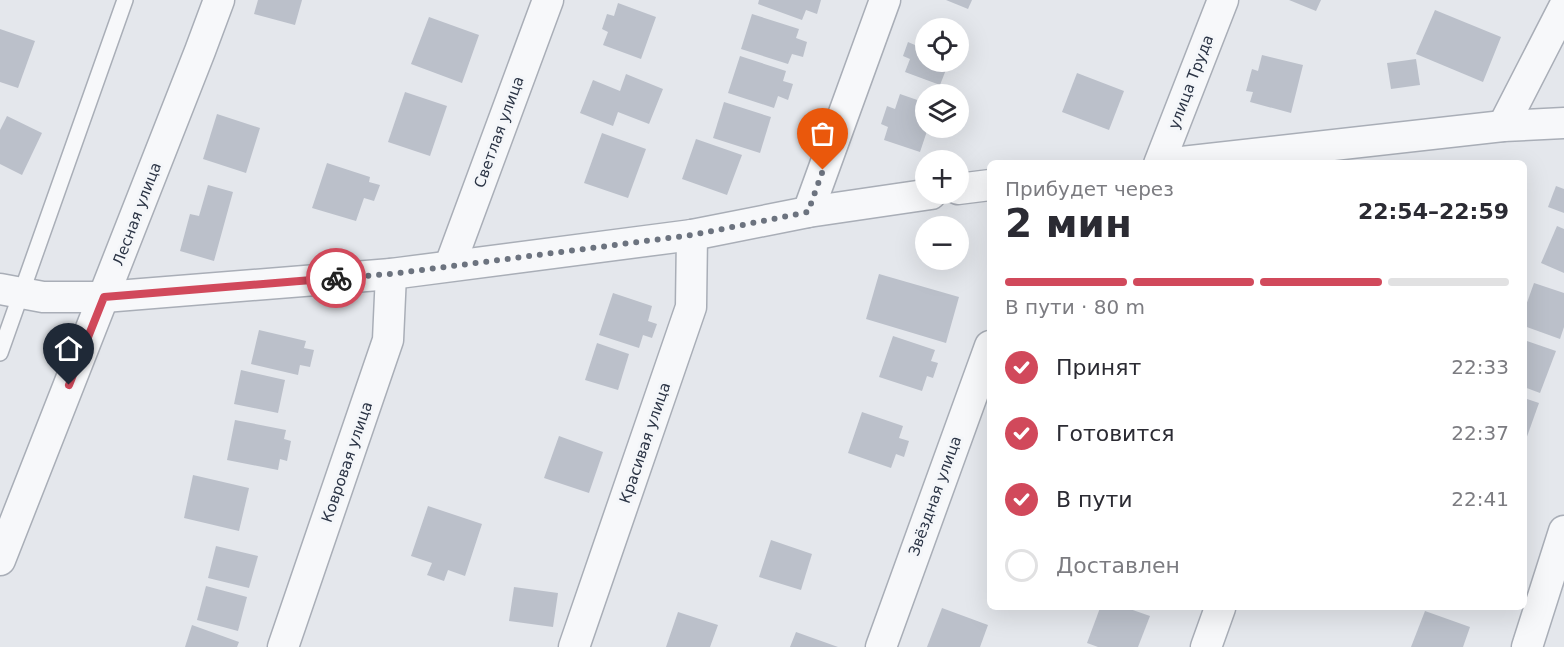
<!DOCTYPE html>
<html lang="ru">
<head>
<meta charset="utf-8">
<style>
	body { margin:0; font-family:"DejaVu Sans",sans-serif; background:#f7f7f7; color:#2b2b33; height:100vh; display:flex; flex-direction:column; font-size:22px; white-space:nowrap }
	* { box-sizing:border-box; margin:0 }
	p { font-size:20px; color:#7c7c81 }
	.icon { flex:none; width:33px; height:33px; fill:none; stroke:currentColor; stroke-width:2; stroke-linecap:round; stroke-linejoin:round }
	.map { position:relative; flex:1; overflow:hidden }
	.sheet { position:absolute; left:987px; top:160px; width:540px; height:450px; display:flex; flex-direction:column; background:#fff; border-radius:9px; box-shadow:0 6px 24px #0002 }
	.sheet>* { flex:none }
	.fabs { position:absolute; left:915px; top:18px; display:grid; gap:12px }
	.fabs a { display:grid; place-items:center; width:54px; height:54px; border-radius:50%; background:#fff; box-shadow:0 6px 24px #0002; font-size:30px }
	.pin { position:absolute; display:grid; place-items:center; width:51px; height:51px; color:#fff; margin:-62px -26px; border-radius:50% 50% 50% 0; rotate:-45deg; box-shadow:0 0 6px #0007 }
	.pin .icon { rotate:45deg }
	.courier { position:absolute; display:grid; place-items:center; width:60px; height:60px; margin:-30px; border:4px solid #d1495b; border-radius:50%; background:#fff; color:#222; box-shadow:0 2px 8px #0007 }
	.head em { font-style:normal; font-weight:700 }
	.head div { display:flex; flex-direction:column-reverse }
	.head { display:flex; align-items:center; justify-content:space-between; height:102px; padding:0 18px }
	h1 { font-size:39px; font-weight:700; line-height:45px }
	.bar { display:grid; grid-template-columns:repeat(4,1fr); gap:9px 6px; align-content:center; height:72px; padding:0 18px }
	.bar i { height:8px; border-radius:4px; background:#e1e1e2 }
	.bar .active { background:#d1495b }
	.bar p { grid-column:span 4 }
	ol { padding:0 18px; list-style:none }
	li { display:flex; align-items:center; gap:18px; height:66px }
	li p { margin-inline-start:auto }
	li .icon { padding:6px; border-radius:50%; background:#d1495b; color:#fff; stroke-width:4 }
	li:last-child { color:#7c7c81 }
	li i { width:33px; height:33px; border:3px solid #e1e1e2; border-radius:50% }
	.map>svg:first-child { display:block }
	.building { fill:#bbc0ca }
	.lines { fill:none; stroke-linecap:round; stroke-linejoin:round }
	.lane-casing { stroke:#a9aeb7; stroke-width:18 }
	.street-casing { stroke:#a9aeb7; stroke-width:33 }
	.lane { stroke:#f7f8fa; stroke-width:15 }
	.street { stroke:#f7f8fa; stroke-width:30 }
	.done { stroke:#6c737f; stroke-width:6; stroke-dasharray:0 10.8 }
	.route { stroke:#d1495b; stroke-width:8 }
	.labels { text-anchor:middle; stroke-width:6; stroke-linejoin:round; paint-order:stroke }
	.street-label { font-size:15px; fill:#2b3445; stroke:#f4f6f9 }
</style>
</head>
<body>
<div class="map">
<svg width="1564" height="647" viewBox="0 0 1564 647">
	<rect width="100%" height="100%" fill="#e4e7ec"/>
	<!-- building -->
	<g class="building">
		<path d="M258 0H302L295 25 254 14Z"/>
		<path d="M759 0H821L817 14 806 10 802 20 758 4Z"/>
		<path d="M946 0H972L968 9Z"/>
		<path d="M1289 0H1321L1316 11Z"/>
		<path d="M618 3 656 17 641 59 603 45 608 32 602 29 607 14 614 16Z"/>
		<path d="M1435 10 1501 37 1483 82 1416 54Z"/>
		<path d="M752 14 799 29 796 38 807 42 803 57 792 54 788 64 741 49Z"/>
		<path d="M429 17 479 35 462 83 411 64Z"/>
		<path d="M0 29 35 41 18 88 0 82Z"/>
		<path d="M922 29 926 31V62H949L940 85 905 72 910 59 903 56 908 42 915 45Z"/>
		<path d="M1262 55 1303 65 1291 113 1250 102 1253 92 1246 91 1252 69 1258 71Z"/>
		<path d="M740 56 786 71 783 81 793 84 788 100 778 96 774 108 728 93Z"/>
		<path d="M1416 59 1420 85 1391 89 1387 63Z"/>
		<path d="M1077 73 1124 91 1109 130 1062 112Z"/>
		<path d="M626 74 663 89 649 124 618 112 613 126 580 113 593 80 620 91Z"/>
		<path d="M405 92 447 106 430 156 388 142Z"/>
		<path d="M900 94 926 103V128H928L920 152 884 140 888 127 881 124 887 106 895 109Z"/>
		<path d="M724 102 771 117 760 153 713 138Z"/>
		<path d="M217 114 260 128 246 173 203 159Z"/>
		<path d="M7 116 42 133 22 175 0 164V130Z"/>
		<path d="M602 133 646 149 628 198 584 183Z"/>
		<path d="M696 139 742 155 727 195 682 179Z"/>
		<path d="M327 163 370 177 369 182 380 185 374 201 364 198 356 221 312 208Z"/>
		<path d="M208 185 233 192 214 261 180 251 190 214 199 216Z"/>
		<path d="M1556 186 1564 189V213L1548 207Z"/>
		<path d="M1557 226 1564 229V273L1541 263Z"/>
		<path d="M879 274 959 297 946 343 866 319Z"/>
		<path d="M1534 283 1564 293V327L1560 339 1524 326V311Z"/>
		<path d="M613 293 652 306 648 321 657 324 652 338 643 335 639 348 599 335Z"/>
		<path d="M259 330 306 341 304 348 314 350 310 367 300 365 298 375 251 364Z"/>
		<path d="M893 336 935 350 931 361 938 363 933 378 927 376 922 391 879 377Z"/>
		<path d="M1524 340 1556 351 1540 393 1524 387Z"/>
		<path d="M597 343 629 354 618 390 585 380Z"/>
		<path d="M241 370 285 380 278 413 234 404Z"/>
		<path d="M1524 398 1539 403 1524 445Z"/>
		<path d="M862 412 903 426 899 438 909 441 904 457 896 454 891 468 848 453Z"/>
		<path d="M235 420 286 430 284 439 291 441 287 461 280 459 278 470 227 460Z"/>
		<path d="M559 436 603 452 589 493 544 478Z"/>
		<path d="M193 475 249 488 239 531 184 518Z"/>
		<path d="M428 506 482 524 465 576 448 570 444 581 427 575 432 563 411 556Z"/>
		<path d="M771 540 812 554 801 590 759 577Z"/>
		<path d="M216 546 258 556 249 588 208 578Z"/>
		<path d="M206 586 247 597 238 631 197 620Z"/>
		<path d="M514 587 558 593 553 627 509 621Z"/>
		<path d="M942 608 988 625 980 647H927Z"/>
		<path d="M1100 608H1127L1150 616 1138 647H1098L1087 643Z"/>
		<path d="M1425 611 1470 627 1463 647H1411Z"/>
		<path d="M678 612 718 625 710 647H666Z"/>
		<path d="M192 625 239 642 237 647H185Z"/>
		<path d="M796 632 838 647H790Z"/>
	</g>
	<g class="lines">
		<defs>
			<path id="lane" d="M0 353 125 0"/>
			<g id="street">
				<path d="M1503 126 1564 7"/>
				<path d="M1159 164 1223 0"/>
				<path d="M1164 164 1503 126 1564 123"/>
				<path d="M958 189 990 185"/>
				<path d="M808 212 885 0"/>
				<path d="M450 265 548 0"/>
				<path d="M0 289 43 297H104L391 274 692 235 808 212 931 194"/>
				<path d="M0 560 200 51 219 0"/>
				<path d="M283 647 388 340 391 274"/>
				<path d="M574 647 691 307 692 235"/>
				<path d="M881 647 990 346"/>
				<path d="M1206 647 1220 608"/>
				<path d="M1527 647 1564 531"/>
			</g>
		</defs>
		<!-- lane casing -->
		<use href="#lane" class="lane-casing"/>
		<!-- street casing -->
		<use href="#street" class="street-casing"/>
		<!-- lane -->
		<use href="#lane" class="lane"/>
		<!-- street -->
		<use href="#street" class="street"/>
	</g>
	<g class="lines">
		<!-- done -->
		<path class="done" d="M336 278 391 274 692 235 808 212 823 170"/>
		<!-- route -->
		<path class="route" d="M69 385 104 297 336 278"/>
	</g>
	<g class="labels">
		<!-- street labels -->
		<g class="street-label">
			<text transform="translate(1191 82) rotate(-69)" y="5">улица Труда</text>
			<text transform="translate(499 132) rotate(-70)" y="5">Светлая улица</text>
			<text transform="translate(137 214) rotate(-69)" y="5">Лесная улица</text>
			<text transform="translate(645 443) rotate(-71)" y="5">Красивая улица</text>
			<text transform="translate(347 462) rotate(-71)" y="5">Ковровая улица</text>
			<text transform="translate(935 496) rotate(-70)" y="5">Звёздная улица</text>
		</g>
	</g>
</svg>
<div class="fabs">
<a><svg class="icon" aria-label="locate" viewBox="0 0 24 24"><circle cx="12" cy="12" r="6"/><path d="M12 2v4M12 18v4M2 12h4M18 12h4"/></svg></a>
<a><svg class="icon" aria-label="layers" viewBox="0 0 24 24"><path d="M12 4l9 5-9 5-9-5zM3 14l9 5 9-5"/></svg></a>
<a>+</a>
<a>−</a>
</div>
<div class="pin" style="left:823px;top:170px;background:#ea580c"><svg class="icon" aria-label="bag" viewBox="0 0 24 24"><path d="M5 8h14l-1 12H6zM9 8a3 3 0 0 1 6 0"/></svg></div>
<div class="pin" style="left:69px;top:385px;background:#1f2937"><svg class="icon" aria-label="home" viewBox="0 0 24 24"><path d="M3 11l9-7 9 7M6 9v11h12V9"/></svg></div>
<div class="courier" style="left:336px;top:278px"><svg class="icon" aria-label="bike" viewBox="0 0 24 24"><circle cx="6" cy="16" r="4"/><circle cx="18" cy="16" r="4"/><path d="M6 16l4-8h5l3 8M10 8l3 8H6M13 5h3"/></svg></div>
<section class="sheet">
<div class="head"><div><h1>2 мин</h1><p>Прибудет через</p></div><em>22:54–22:59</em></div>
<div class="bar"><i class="active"></i><i class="active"></i><i class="active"></i><i></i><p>В пути · 80 m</p></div>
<ol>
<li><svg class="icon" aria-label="check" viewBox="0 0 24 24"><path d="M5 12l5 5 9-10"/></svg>Принят<p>22:33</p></li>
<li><svg class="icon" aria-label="check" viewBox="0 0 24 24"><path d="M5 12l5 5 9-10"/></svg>Готовится<p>22:37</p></li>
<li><svg class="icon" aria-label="check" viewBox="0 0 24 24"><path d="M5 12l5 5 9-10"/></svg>В пути<p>22:41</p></li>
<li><i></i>Доставлен</li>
</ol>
</section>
</div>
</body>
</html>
